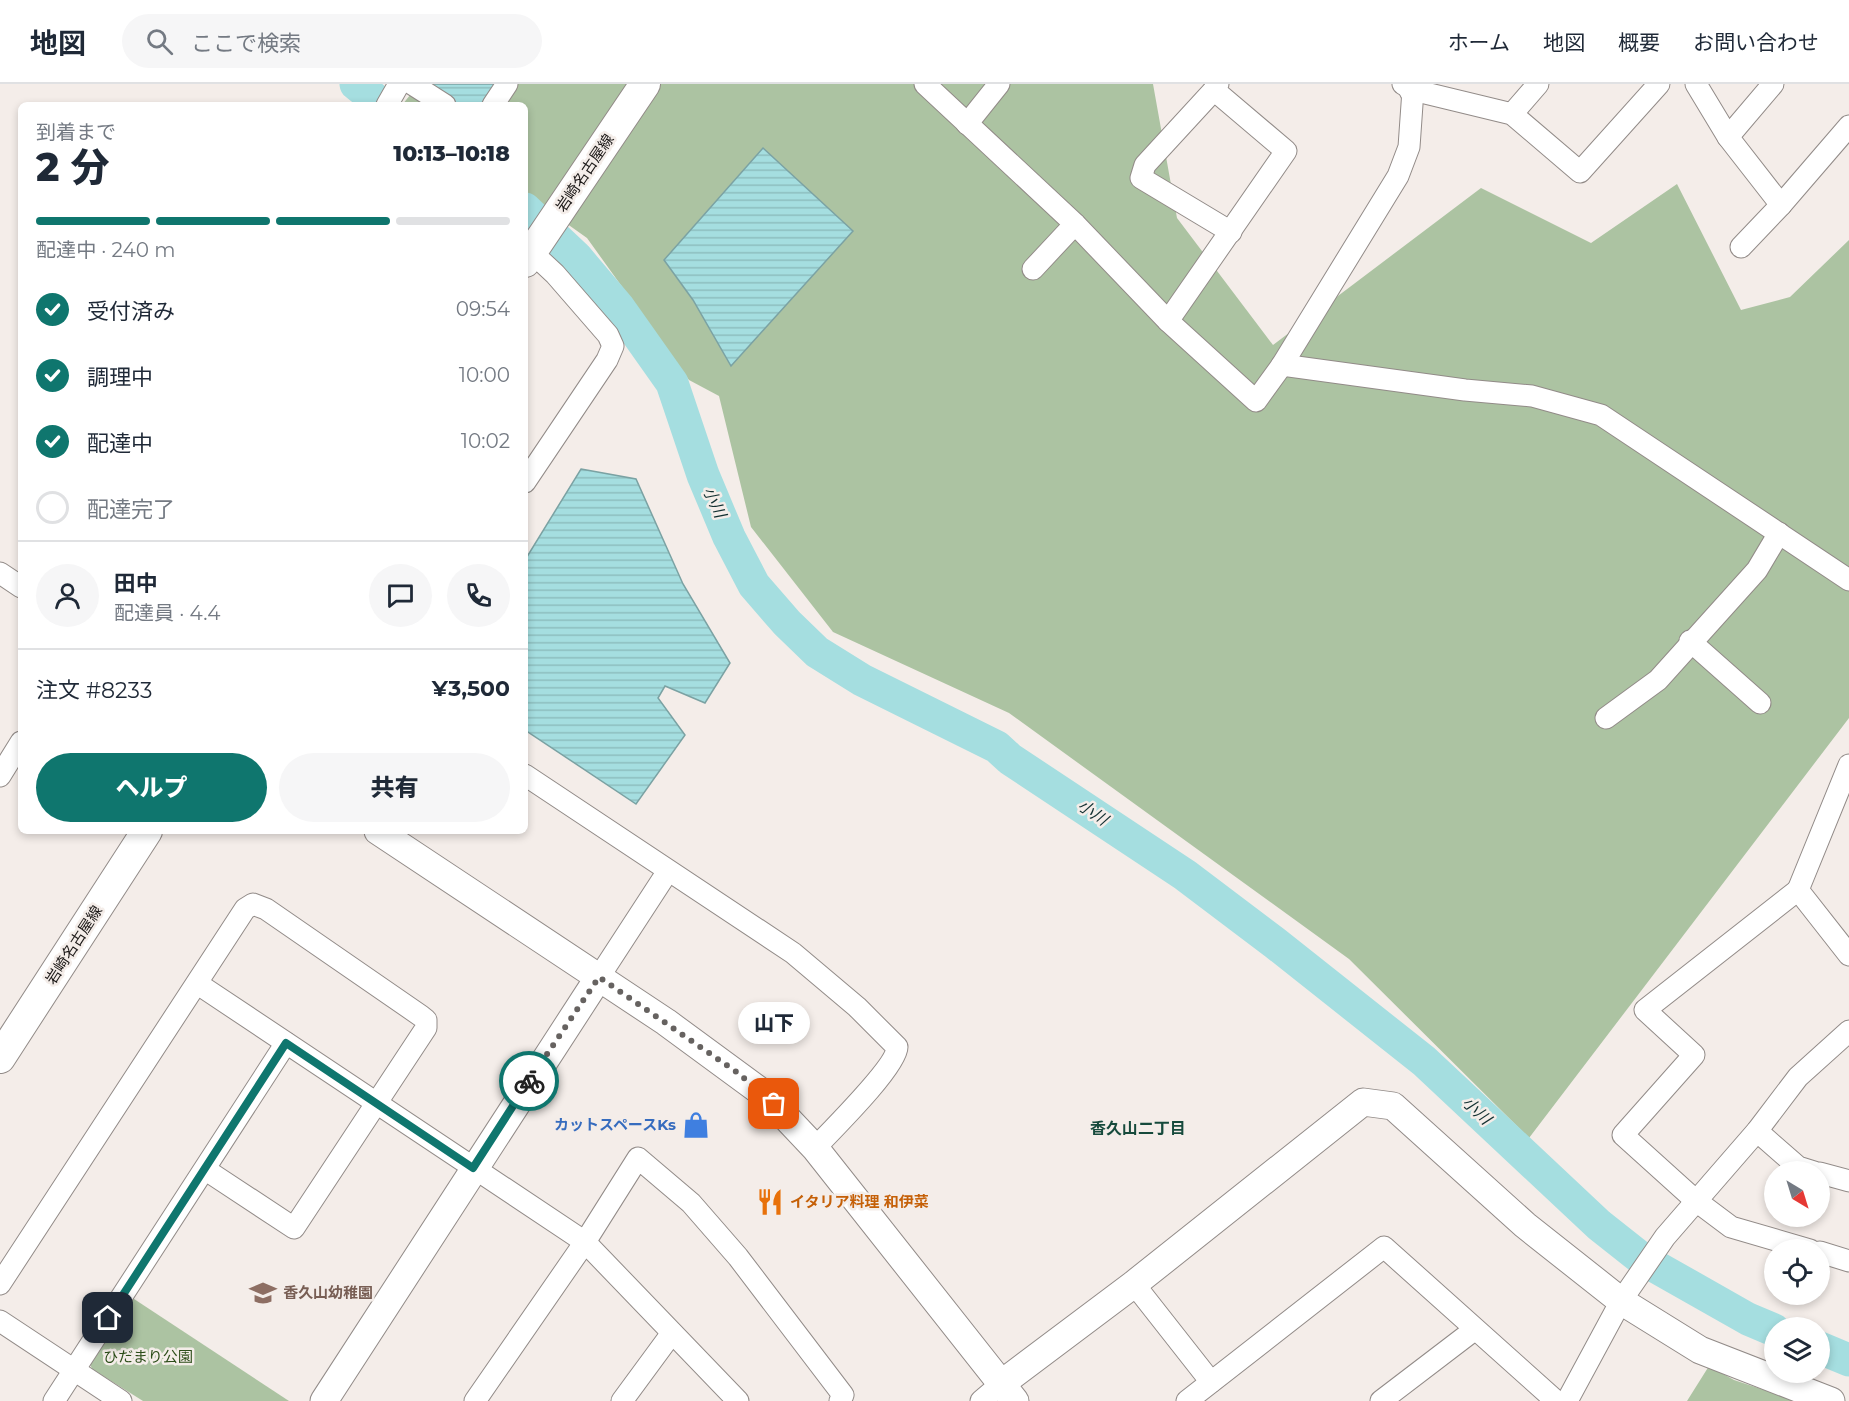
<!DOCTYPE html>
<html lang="ja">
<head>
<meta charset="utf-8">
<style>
	body { margin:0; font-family:Montserrat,"Noto Sans JP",sans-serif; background:#f6f6f7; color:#1f2937; height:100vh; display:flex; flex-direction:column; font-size:22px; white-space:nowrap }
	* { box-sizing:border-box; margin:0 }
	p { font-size:20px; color:#747a83 }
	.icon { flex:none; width:33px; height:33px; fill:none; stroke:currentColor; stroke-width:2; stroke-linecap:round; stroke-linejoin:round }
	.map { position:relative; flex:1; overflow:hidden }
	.panel { position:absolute; left:18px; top:18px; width:510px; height:732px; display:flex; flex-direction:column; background:#fff; border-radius:9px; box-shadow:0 3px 9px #0003 }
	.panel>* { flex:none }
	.needle { width:39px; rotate:142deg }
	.buttons { position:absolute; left:1764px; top:1077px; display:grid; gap:12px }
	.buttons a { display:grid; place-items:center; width:66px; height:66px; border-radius:50%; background:#fff; box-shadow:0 3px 9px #0003; font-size:30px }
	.pin { position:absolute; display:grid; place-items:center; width:51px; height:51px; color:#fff; margin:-26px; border-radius:12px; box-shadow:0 3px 9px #0006 }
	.courier { position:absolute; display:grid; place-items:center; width:60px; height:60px; margin:-30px; border:4px solid #0f766e; border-radius:50%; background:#fff; color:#222; box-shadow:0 2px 8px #0007 }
	.bubble { position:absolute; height:42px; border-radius:21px; background:#fff; box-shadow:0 3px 9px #0003; font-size:20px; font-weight:800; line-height:42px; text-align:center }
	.headline em { font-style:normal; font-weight:800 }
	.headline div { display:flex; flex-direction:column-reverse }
	.headline { display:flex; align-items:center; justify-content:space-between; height:102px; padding:0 18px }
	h1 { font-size:39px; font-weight:800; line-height:45px }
	.bar { display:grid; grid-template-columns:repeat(4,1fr); gap:9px 6px; align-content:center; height:72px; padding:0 18px }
	.bar i { height:8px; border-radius:4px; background:#e0e1e3 }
	.bar .active { background:#0f766e }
	.bar p { grid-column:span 4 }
	.line { display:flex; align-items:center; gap:15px; padding:0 18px; border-top:2px solid #e0e1e3 }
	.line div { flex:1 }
	.round { display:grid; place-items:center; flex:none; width:63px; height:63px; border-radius:32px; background:#f6f6f7 }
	ol { padding:0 18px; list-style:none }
	li { display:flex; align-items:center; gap:18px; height:66px }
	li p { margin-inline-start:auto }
	li .icon { padding:6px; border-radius:50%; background:#0f766e; color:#fff; stroke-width:4 }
	li:last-child { color:#747a83 }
	li i { width:33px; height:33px; border:3px solid #e0e1e3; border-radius:50% }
	.primary-button { display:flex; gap:12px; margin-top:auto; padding:12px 18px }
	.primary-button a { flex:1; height:69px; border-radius:36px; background:#0f766e; color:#fff; font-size:24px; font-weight:800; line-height:69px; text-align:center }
	.primary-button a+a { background:#f6f6f7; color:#1f2937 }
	header { display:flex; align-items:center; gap:36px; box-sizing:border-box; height:84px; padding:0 30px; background:#fff; border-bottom:2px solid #e0e1e3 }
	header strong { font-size:28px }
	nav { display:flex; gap:33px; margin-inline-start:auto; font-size:21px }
	.search { width:420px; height:54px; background:#f6f6f7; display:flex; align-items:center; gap:15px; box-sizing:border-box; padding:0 21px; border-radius:33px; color:#747a83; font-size:22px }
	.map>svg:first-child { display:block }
	.green { fill:#acc3a2 }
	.water { fill:url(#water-rules); stroke:#7ba2a3; stroke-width:1.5 }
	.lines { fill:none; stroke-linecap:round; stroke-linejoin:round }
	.river { stroke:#a5dee0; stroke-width:33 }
	.minor-casing { stroke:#928b88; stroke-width:23 }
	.tertiary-casing { stroke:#928b88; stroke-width:29 }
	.secondary-casing { stroke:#928b88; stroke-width:32 }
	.minor { stroke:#fff; stroke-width:21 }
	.tertiary { stroke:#fff; stroke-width:27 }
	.secondary { stroke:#fff; stroke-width:30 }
	.done { stroke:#666260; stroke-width:6; stroke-dasharray:0 10.8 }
	.route { stroke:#0f766e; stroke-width:8 }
	.labels { text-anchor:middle; stroke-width:5; stroke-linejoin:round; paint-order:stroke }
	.street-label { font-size:15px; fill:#1a1716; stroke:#f4ede9 }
	.shop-label { font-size:15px; font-weight:bold; fill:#366cbe; stroke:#f4ede9; text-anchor:end }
	.food-label { font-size:15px; font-weight:bold; fill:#c56008; stroke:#f4ede9; text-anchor:start }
	.education-label { font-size:15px; font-weight:bold; fill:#785e54; stroke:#f4ede9; text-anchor:start }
	.park-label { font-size:15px; fill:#2c4d19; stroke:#f4ede9 }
	.water-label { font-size:16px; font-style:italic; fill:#112f30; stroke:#f4ede9 }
	.neighbourhood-label { font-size:16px; font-weight:bold; fill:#164a3c; stroke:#f4ede9 }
</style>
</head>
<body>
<header>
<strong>地図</strong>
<div class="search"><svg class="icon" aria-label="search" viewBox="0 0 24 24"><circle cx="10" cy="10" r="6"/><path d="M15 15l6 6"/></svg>ここで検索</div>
<nav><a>ホーム</a><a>地図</a><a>概要</a><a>お問い合わせ</a></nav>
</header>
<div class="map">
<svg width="1849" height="1317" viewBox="0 0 1849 1317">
	<defs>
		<pattern id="water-rules" width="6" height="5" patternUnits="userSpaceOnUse" patternTransform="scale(1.5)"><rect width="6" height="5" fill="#a5dee0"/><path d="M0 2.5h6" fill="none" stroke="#8dbebf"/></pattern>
	</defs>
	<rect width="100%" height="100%" fill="#f4ede9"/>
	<!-- green -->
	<g class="green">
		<path d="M419 0H1153L1177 134 1273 261 1481 104 1591 159 1677 100 1741 226 1790 213 1849 156V634L1529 1054 1349 875 1009 629 833 548 751 443 719 312 689 296 587 154 525 110V21H402Z"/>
		<path d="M128 1211 289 1317H143L92 1285 90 1280Z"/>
		<path d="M1709 1282 1734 1296 1797 1317H1687Z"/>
	</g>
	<!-- water -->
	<g class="water">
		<path d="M428 0H496L484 21H457Z"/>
		<path d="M763 64 853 147 731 282 693 216 664 176Z"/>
		<path d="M581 385 636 395 683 500 730 579 705 619 665 602 658 614 685 651 636 720 525 646V476Z"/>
	</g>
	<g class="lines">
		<!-- river -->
		<g class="river">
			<path d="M356 0 382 21"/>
			<path d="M525 125 576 173 619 224 672 299 703 391 729 453 754 501 787 539 817 568 862 596 997 663 1010 675 1185 791 1275 859 1424 977 1599 1141 1642 1175 1748 1235 1774 1246"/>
			<path d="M1820 1264 1849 1276"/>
		</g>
		<defs>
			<g id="minor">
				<path d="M412 0 445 21"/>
				<path d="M925 0 1075 140 1168 237 1256 317 1282 281 1398 92 1409 63 1413 6 1418 0"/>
				<path d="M1403 0 1413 6 1512 30 1580 88 1659 0"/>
				<path d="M1696 0 1728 53 1781 121 1849 42"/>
				<path d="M1214 6 1145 81 1141 94 1231 148"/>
				<path d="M387 21 399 0"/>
				<path d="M493 21 507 0"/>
				<path d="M1512 30 1538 0"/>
				<path d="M967 40 999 0"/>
				<path d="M1728 53 1773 0"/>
				<path d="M525 162 555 190 608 251 613 262 607 276 525 398"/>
				<path d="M1741 163 1781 121"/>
				<path d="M1033 185 1075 140"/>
				<path d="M1168 237 1286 67 1214 6 1218 0"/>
				<path d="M1282 281 1465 306 1532 312 1601 331 1849 496"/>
				<path d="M0 489 21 503"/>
				<path d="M1690 557 1760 619"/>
				<path d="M1606 634 1658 596 1757 486 1779 449"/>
				<path d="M1849 681 1798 806 1849 871"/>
				<path d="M525 691 793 869 857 923 897 963C897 982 831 1047 815 1064"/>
				<path d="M0 692 21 658"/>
				<path d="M1798 806 1645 926 1694 971 1623 1051 1695 1116 1731 1143 1810 1166"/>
				<path d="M599 893 668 787"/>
				<path d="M198 900 585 1158 738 1317"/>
				<path d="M1757 1047 1798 1083 1814 1088"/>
				<path d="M1820 1089 1849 1097"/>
				<path d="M1820 1168 1849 1177"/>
				<path d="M0 1200 245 825 253 820 266 825 421 932 426 936V944L294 1144 206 1086"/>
				<path d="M1134 1200 1211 1298"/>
				<path d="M0 1237 121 1317"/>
				<path d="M54 1317 286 959"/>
				<path d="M475 1317 585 1158 638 1074 691 1119 738 1173 843 1311 840 1317"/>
				<path d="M622 1317 672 1249"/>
				<path d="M981 1317 1001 1300"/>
				<path d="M1187 1317 1384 1163 1556 1317"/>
				<path d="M1381 1317 1474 1246"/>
				<path d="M1567 1317 1621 1217 1665 1153 1757 1047 1798 993 1849 947"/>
			</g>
			<g id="tertiary">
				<path d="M1412 0 1413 6"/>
				<path d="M378 747 666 938 764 1010 815 1064 1015 1317"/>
				<path d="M1001 1300 1134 1200 1363 1018 1393 1022 1525 1141 1621 1217 1700 1266 1831 1317"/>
				<path d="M324 1317 599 893"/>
			</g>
			<g id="secondary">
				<path d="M525 178 645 0"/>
				<path d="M0 974 147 747"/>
			</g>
		</defs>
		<!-- minor casing -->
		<use href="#minor" class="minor-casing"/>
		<!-- tertiary casing -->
		<use href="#tertiary" class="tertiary-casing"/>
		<!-- secondary casing -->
		<use href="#secondary" class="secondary-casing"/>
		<!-- minor -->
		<use href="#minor" class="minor"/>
		<!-- tertiary -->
		<use href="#tertiary" class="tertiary"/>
		<!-- secondary -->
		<use href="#secondary" class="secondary"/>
	</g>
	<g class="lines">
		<!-- done -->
		<path class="done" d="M529 997 599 893 738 989 774 1020"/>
		<!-- route -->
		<path class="route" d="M108 1234 286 959 473 1084 529 997"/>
	</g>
	<!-- icons -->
	<defs>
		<symbol id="shop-bare" viewBox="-9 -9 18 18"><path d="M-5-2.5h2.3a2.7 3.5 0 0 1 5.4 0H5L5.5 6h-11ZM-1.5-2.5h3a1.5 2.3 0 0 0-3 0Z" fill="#3f7fe0" stroke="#f4ede9" stroke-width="2.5" paint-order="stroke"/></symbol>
		<symbol id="restaurant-bare" viewBox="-9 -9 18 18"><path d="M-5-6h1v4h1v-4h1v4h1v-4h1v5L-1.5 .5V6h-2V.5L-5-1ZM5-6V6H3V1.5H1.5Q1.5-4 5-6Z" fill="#e8710a" stroke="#f4ede9" stroke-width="2.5" paint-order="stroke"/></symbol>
		<symbol id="school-bare" viewBox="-9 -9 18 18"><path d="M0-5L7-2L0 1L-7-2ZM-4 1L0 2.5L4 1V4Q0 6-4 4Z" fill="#8d6e63" stroke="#f4ede9" stroke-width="2.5" paint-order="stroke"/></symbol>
	</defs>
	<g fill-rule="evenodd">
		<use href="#shop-bare" x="677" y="1022" width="38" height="38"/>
		<use href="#restaurant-bare" x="751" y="1099" width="38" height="38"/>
		<use href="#school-bare" x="244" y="1190" width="38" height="38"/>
	</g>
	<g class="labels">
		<!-- street labels -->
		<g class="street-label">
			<text transform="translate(585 89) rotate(-56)" y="5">岩崎名古屋線</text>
			<text transform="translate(74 861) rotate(-57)" y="5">岩崎名古屋線</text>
		</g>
		<!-- shop labels -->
		<g class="shop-label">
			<text x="676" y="1046">カットスペースKs</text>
		</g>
		<!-- food labels -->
		<g class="food-label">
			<text x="790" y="1123">イタリア料理 和伊菜</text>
		</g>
		<!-- education labels -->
		<g class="education-label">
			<text x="283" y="1214">香久山幼稚園</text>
		</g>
		<!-- park labels -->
		<g class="park-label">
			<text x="148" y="1278">ひだまり公園</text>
		</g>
		<!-- water labels -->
		<g class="water-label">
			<text transform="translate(715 418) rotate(65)" y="6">小川</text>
			<text transform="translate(1093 728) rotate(34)" y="6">小川</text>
			<text transform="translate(1477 1026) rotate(43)" y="6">小川</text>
		</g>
		<!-- neighbourhood labels -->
		<g class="neighbourhood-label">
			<text x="1138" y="1050">香久山二丁目</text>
		</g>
	</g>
</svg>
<div class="buttons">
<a><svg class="needle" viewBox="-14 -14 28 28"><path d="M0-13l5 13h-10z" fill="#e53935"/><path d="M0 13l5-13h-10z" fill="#747a83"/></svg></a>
<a><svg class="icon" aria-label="locate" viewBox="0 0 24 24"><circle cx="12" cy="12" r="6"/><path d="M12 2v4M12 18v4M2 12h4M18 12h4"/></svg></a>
<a><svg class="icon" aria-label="layers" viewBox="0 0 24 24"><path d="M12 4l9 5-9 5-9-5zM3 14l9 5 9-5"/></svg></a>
</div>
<div class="pin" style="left:774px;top:1020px;background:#ea580c"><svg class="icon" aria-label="bag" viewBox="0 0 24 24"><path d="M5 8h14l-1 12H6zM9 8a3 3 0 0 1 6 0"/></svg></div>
<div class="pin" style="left:108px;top:1234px;background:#1f2937"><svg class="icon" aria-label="home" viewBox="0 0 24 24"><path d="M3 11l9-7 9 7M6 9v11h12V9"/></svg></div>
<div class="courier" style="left:529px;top:997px"><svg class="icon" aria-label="bike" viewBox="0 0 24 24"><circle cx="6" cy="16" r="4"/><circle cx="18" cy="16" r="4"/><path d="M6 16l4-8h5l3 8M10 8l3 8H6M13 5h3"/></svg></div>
<div class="bubble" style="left:738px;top:918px;width:72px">山下</div>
<section class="panel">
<div class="headline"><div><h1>2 分</h1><p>到着まで</p></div><em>10:13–10:18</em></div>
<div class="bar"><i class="active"></i><i class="active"></i><i class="active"></i><i></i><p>配達中 · 240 m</p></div>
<ol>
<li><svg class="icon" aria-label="check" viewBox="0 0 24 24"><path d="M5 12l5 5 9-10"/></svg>受付済み<p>09:54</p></li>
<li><svg class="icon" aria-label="check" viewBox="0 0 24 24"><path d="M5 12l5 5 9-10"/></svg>調理中<p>10:00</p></li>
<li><svg class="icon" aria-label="check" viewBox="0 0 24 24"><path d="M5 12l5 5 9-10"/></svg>配達中<p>10:02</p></li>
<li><i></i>配達完了</li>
</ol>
<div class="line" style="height:108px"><a class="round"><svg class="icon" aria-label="person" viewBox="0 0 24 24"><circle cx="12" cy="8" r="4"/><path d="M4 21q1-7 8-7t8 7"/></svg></a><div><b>田中</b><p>配達員 · 4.4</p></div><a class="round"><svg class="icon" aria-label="chat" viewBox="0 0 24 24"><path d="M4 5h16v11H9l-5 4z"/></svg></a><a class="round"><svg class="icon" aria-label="phone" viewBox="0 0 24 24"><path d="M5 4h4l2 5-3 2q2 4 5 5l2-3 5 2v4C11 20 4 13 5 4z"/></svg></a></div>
<div class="line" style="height:78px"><div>注文 #8233</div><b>¥3,500</b></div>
<div class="primary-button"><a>ヘルプ</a><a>共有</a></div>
</section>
</div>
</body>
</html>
